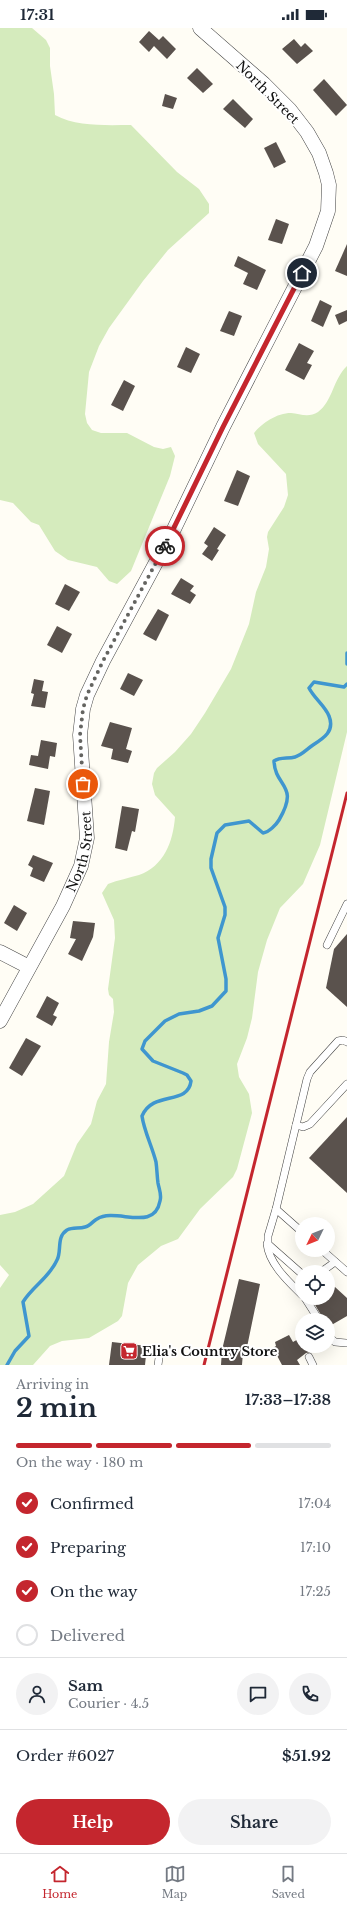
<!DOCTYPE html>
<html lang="en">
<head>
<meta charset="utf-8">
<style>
	body { margin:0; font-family:"Libre Baskerville",serif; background:#f2f2f3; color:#1f2937; height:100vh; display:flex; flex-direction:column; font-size:15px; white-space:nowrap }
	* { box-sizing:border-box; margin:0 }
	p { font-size:13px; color:#747a83 }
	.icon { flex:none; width:22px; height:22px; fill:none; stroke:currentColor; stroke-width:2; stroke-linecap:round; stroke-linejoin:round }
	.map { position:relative; height:1337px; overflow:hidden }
	.sheet { display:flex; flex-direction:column; background:#fff; flex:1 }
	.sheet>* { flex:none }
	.needle { width:26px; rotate:227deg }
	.fabs { position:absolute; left:295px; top:1189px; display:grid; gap:8px }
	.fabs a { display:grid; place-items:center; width:40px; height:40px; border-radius:50%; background:#fff; box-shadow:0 4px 16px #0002; font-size:20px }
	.pin { position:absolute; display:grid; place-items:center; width:34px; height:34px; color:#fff; margin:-17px; border:2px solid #fff; border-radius:50%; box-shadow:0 1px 4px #0007 }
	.courier { position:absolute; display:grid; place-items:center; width:40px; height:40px; margin:-20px; border:3px solid #c4262e; border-radius:50%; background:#fff; color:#222; box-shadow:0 1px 5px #0007 }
	.head em { font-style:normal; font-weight:700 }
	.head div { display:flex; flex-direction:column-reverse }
	.head { display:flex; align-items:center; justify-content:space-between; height:68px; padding:0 16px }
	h1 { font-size:26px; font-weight:700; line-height:30px }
	.bar { display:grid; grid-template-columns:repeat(4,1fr); gap:6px 4px; align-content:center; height:48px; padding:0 16px }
	.bar i { height:5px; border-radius:3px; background:#e0e1e3 }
	.bar .current { background:#c4262e }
	.bar p { grid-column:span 4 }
	.line { display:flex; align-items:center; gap:10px; padding:0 16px; border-top:1px solid #e0e1e3 }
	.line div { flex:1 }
	.round { display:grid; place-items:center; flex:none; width:42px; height:42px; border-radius:21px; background:#f2f2f3 }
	ol { padding:0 16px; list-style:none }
	li { display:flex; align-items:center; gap:12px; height:44px }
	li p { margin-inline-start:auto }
	li .icon { padding:4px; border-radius:50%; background:#c4262e; color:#fff; stroke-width:4 }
	li:last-child { color:#747a83 }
	li i { width:22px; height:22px; border:2px solid #e0e1e3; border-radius:50% }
	.button { display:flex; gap:8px; margin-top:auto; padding:8px 16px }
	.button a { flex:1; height:46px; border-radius:24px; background:#c4262e; color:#fff; font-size:16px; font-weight:700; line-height:46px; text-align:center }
	.button a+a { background:#f2f2f3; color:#1f2937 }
	.status { display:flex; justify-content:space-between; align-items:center; height:28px; padding:0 20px; background:#fff; direction:ltr }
	.status svg { height:11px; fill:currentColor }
	.tabs { display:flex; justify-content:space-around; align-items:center; height:56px; border-top:1px solid #e0e1e3; background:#fff; font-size:11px; color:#747a83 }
	.tabs a { display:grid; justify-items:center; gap:2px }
	.tabs .current { color:#c4262e }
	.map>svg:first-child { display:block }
	.green { fill:#d5ebbd }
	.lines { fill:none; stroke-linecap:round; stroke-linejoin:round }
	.stream { stroke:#3f96cf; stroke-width:3.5 }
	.building { fill:#5a524d }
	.lane-casing { stroke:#444; stroke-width:8 }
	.street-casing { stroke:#444; stroke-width:15 }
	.lane { stroke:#fff; stroke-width:7 }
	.street { stroke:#fff; stroke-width:14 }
	.rail { stroke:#c4262e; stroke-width:3 }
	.done { stroke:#646461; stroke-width:4; stroke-dasharray:0 7.2 }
	.route { stroke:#c4262e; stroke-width:5 }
	.labels { text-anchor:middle; stroke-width:4; stroke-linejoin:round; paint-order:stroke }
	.street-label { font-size:13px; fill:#111; stroke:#fff }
	.poi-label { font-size:13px; font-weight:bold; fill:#111; stroke:#fff; text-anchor:start }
</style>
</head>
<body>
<div class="status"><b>17:31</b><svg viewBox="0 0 49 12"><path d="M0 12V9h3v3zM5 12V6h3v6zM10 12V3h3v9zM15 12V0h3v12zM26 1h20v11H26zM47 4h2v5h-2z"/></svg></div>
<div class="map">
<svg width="347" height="1337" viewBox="0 0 347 1337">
	<rect width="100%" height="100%" fill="#fffdf5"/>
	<!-- green -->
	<g class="green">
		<path d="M0 0H32L46 12 50 20V38L54 66 55 87C77 99 107 97 131 97L177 144 199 161 209 176V185L168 222 143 253 109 300 99 318 89 344 85 386 87 395 92 402 101 405H127L154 419 163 421 171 419 175 428 170 448 131 543 117 556 109 553 97 539 68 532 55 523 39 497 31 494 13 475 0 472Z"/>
		<path d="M347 338V704L320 817 303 856 280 880 267 912 258 944 252 990 247 1010 237 1036 239 1049 249 1066 252 1085 237 1141 233 1149 200 1181 178 1211 161 1218 138 1237 128 1255 122 1288 118 1293 89 1310 62 1313 50 1318 33 1337H0V1260L9 1247 0 1237V1187L15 1184 33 1176 64 1148 77 1116 91 1096 97 1073 106 1056 109 1014 114 984 113 971 109 967 108 961 115 910 114 892 102 865 108 856C118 852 129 850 139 847 164 838 173 814 175 789L155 767 152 756 154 745 157 740 175 724 191 706 205 685 231 641 249 596 256 564 266 539 269 521 267 509 268 504 284 479 288 467 286 446 258 416 254 405C262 395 277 385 291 385 300 386 309 390 318 384 333 373 333 351 347 338Z"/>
	</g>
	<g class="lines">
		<!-- stream -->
		<g class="stream">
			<path d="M347 625V636"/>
			<path d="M7 1337 15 1323 29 1308 23 1274C33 1258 49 1250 57 1232 62 1223 56 1209 67 1202 73 1199 79 1201 85 1199 90 1198 93 1193 97 1191 116 1179 154 1205 160 1173 162 1167 159 1161 158 1155 157 1148 157 1141 156 1134 152 1118 144 1103 142 1088 153 1062 188 1078 191 1053L187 1047 183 1045 153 1033 142 1021 145 1013 165 993 179 986 199 983 212 978 226 963V951L218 910 225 887V879L211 840V831L217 805 225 797 249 793 263 805C269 804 276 797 279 792 300 756 275 760 274 733 280 729 288 731 295 729 302 727 307 721 313 717 324 710 335 703 329 688 325 678 314 670 309 660L314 654 344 659 347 656"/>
		</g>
	</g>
	<!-- building -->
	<g class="building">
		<path d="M149 3 159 12 163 8 176 21 167 31 154 18 149 24 139 14Z"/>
		<path d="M294 11 301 19 305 15 313 23 297 36 282 21Z"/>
		<path d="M197 40 213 56 203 65 187 50Z"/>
		<path d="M324 51 347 77 336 88 313 62Z"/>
		<path d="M165 66 177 70 173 81 162 78Z"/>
		<path d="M233 71 253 91 245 100 223 81Z"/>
		<path d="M276 114 286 134 274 140 264 120Z"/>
		<path d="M276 191 289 196 282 216 268 212Z"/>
		<path d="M347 216V248L335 243Z"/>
		<path d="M238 228 266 242 257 262 243 256 248 245 234 238Z"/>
		<path d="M320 272 332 278 323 299 311 293Z"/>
		<path d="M347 282V293L339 297 335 287Z"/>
		<path d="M229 283 242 288 234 308 220 303Z"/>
		<path d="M299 315 314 323 307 335 312 337 304 352 285 342Z"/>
		<path d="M186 319 200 326 191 345 177 339Z"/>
		<path d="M124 352 135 358 123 383 111 377Z"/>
		<path d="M237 442 250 448 238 478 224 473Z"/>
		<path d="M214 499 226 507 217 521 219 522 212 533 202 526 208 518 204 515Z"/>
		<path d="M181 550 194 558 190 563 196 567 190 576 171 566Z"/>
		<path d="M65 556 80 564 69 583 55 576Z"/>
		<path d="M158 581 169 587 156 613 143 606Z"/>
		<path d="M57 598 72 606 62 625 47 617Z"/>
		<path d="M128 645 143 652 134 668 120 661Z"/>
		<path d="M34 651 44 653 42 663 48 664 45 680 31 678 34 666 31 665Z"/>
		<path d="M110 694 132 700 126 721 132 723 128 735 111 731 113 721 101 718Z"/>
		<path d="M41 712 57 715 55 729 50 728 48 741 29 737 31 727 38 728Z"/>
		<path d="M35 760 50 763 44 797 27 793Z"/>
		<path d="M122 778 139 781 135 804 132 803 127 823 115 820Z"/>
		<path d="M33 827 53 835 44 854 30 848 33 840 28 837Z"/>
		<path d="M14 877 27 885 17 903 4 895Z"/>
		<path d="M73 893 95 895 93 909 82 933 68 926 76 911 70 910Z"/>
		<path d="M347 906V979L326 960 334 921Z"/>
		<path d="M47 968 59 975 53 987 57 989 52 998 36 989Z"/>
		<path d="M26 1010 41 1018 22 1048 9 1040Z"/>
		<path d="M347 1089V1165L309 1130Z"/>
		<path d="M239 1251 260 1256 246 1324H243L242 1337H221L222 1322Z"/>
		<path d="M335 1259 347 1270V1288L328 1299V1292H324L311 1270H328V1263Z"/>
		<path d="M289 1307 293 1314 302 1309V1318H323L311 1324 306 1325 297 1332 300 1337H282L273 1320 276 1318 275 1314Z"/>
		<path d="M112 1314 147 1318 145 1337H109Z"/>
	</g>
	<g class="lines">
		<defs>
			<g id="lane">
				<path d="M327 917 347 876"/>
				<path d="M296 1097 303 1099 310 1096 347 1056"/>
				<path d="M276 1181 268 1208V1216L302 1246"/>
				<path d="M302 1204 276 1181 307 1051 310 1044 338 1013 343 1012 347 1014"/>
				<path d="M267 1216C269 1236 289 1254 302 1267"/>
				<path d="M322 1222 347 1244"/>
				<path d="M321 1244 335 1234"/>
				<path d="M305 1270 319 1292"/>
				<path d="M328 1308 335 1314 346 1315"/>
				<path d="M309 1329 313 1337"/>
				<path d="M158 1337 159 1330"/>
			</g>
			<g id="street">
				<path d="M0 924 29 939"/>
				<path id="s1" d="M0 993 63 878 81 838 87 810 80 707 83 681 87 667 103 633 174 501 223 399 316 218 328 183 329 157 326 145 319 125 307 104 290 82 264 56 200 0"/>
			</g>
		</defs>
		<!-- lane casing -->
		<use href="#lane" class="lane-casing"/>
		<!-- street casing -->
		<use href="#street" class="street-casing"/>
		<!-- lane -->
		<use href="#lane" class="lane"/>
		<!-- street -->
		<use href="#street" class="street"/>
		<!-- rail -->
		<path class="rail" d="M204 1337 347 765"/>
	</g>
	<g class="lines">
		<!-- done -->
		<path class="done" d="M83 756 80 707 83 681 87 667 103 633 165 518"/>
		<!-- route -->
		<path class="route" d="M165 518 223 399 302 245"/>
	</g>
	<!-- icons -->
	<defs>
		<symbol id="supermarket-square" viewBox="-11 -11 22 22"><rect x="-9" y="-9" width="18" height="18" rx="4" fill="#c4262e" stroke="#fff"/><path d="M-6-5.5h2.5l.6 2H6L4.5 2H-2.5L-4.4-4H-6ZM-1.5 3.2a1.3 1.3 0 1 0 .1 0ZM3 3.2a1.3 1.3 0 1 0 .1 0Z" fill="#fff"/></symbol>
	</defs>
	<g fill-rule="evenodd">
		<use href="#supermarket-square" x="119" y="1313" width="20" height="20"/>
	</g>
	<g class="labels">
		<!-- street labels -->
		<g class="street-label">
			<text transform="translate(268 64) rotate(45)" y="5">North Street</text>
			<text dy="5" stroke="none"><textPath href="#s1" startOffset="189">North Street</textPath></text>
		</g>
		<!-- poi labels -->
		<g class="poi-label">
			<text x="142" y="1328">Elia's Country Store</text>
		</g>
	</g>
</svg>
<div class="fabs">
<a><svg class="needle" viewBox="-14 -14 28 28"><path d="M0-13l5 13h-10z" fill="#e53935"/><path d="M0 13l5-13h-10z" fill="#747a83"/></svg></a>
<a><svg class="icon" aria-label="locate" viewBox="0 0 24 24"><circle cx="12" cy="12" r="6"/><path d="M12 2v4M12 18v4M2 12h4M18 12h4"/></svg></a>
<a><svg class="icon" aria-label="layers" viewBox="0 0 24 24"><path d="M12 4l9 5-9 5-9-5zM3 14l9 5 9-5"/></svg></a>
</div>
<div class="pin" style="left:83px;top:756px;background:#ea580c"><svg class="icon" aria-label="bag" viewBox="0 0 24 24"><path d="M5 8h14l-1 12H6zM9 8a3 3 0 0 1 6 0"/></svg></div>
<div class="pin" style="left:302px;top:245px;background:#1f2937"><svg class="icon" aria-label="home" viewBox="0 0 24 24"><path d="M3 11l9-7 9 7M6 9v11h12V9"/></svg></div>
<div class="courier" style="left:165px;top:518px"><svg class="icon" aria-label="bike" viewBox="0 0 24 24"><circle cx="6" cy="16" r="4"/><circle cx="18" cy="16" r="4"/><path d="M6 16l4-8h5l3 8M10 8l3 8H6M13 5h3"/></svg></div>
</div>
<section class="sheet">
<div class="head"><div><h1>2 min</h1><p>Arriving in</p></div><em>17:33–17:38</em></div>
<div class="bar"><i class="current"></i><i class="current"></i><i class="current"></i><i></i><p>On the way · 180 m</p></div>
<ol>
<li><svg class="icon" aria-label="check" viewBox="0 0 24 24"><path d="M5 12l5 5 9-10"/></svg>Confirmed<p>17:04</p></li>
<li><svg class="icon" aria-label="check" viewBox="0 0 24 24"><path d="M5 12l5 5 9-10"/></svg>Preparing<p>17:10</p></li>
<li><svg class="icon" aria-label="check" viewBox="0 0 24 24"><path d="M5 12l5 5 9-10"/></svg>On the way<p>17:25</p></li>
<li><i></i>Delivered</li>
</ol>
<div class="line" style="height:72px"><a class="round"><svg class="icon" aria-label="person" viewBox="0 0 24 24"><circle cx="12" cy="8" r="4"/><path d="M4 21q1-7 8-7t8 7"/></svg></a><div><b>Sam</b><p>Courier · 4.5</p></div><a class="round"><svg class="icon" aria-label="chat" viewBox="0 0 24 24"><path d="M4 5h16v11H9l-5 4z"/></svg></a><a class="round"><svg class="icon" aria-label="phone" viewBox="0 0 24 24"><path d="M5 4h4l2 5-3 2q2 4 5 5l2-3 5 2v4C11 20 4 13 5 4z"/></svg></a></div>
<div class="line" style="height:52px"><div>Order #6027</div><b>$51.92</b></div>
<div class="button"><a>Help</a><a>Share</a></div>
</section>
<nav class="tabs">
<a class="current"><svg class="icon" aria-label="home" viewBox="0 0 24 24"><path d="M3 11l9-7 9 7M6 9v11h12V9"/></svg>Home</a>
<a><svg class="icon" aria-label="map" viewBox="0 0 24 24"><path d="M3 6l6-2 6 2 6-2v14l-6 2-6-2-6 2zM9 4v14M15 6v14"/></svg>Map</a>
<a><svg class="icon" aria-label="saved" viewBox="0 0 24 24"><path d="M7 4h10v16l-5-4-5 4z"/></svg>Saved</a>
</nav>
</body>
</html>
